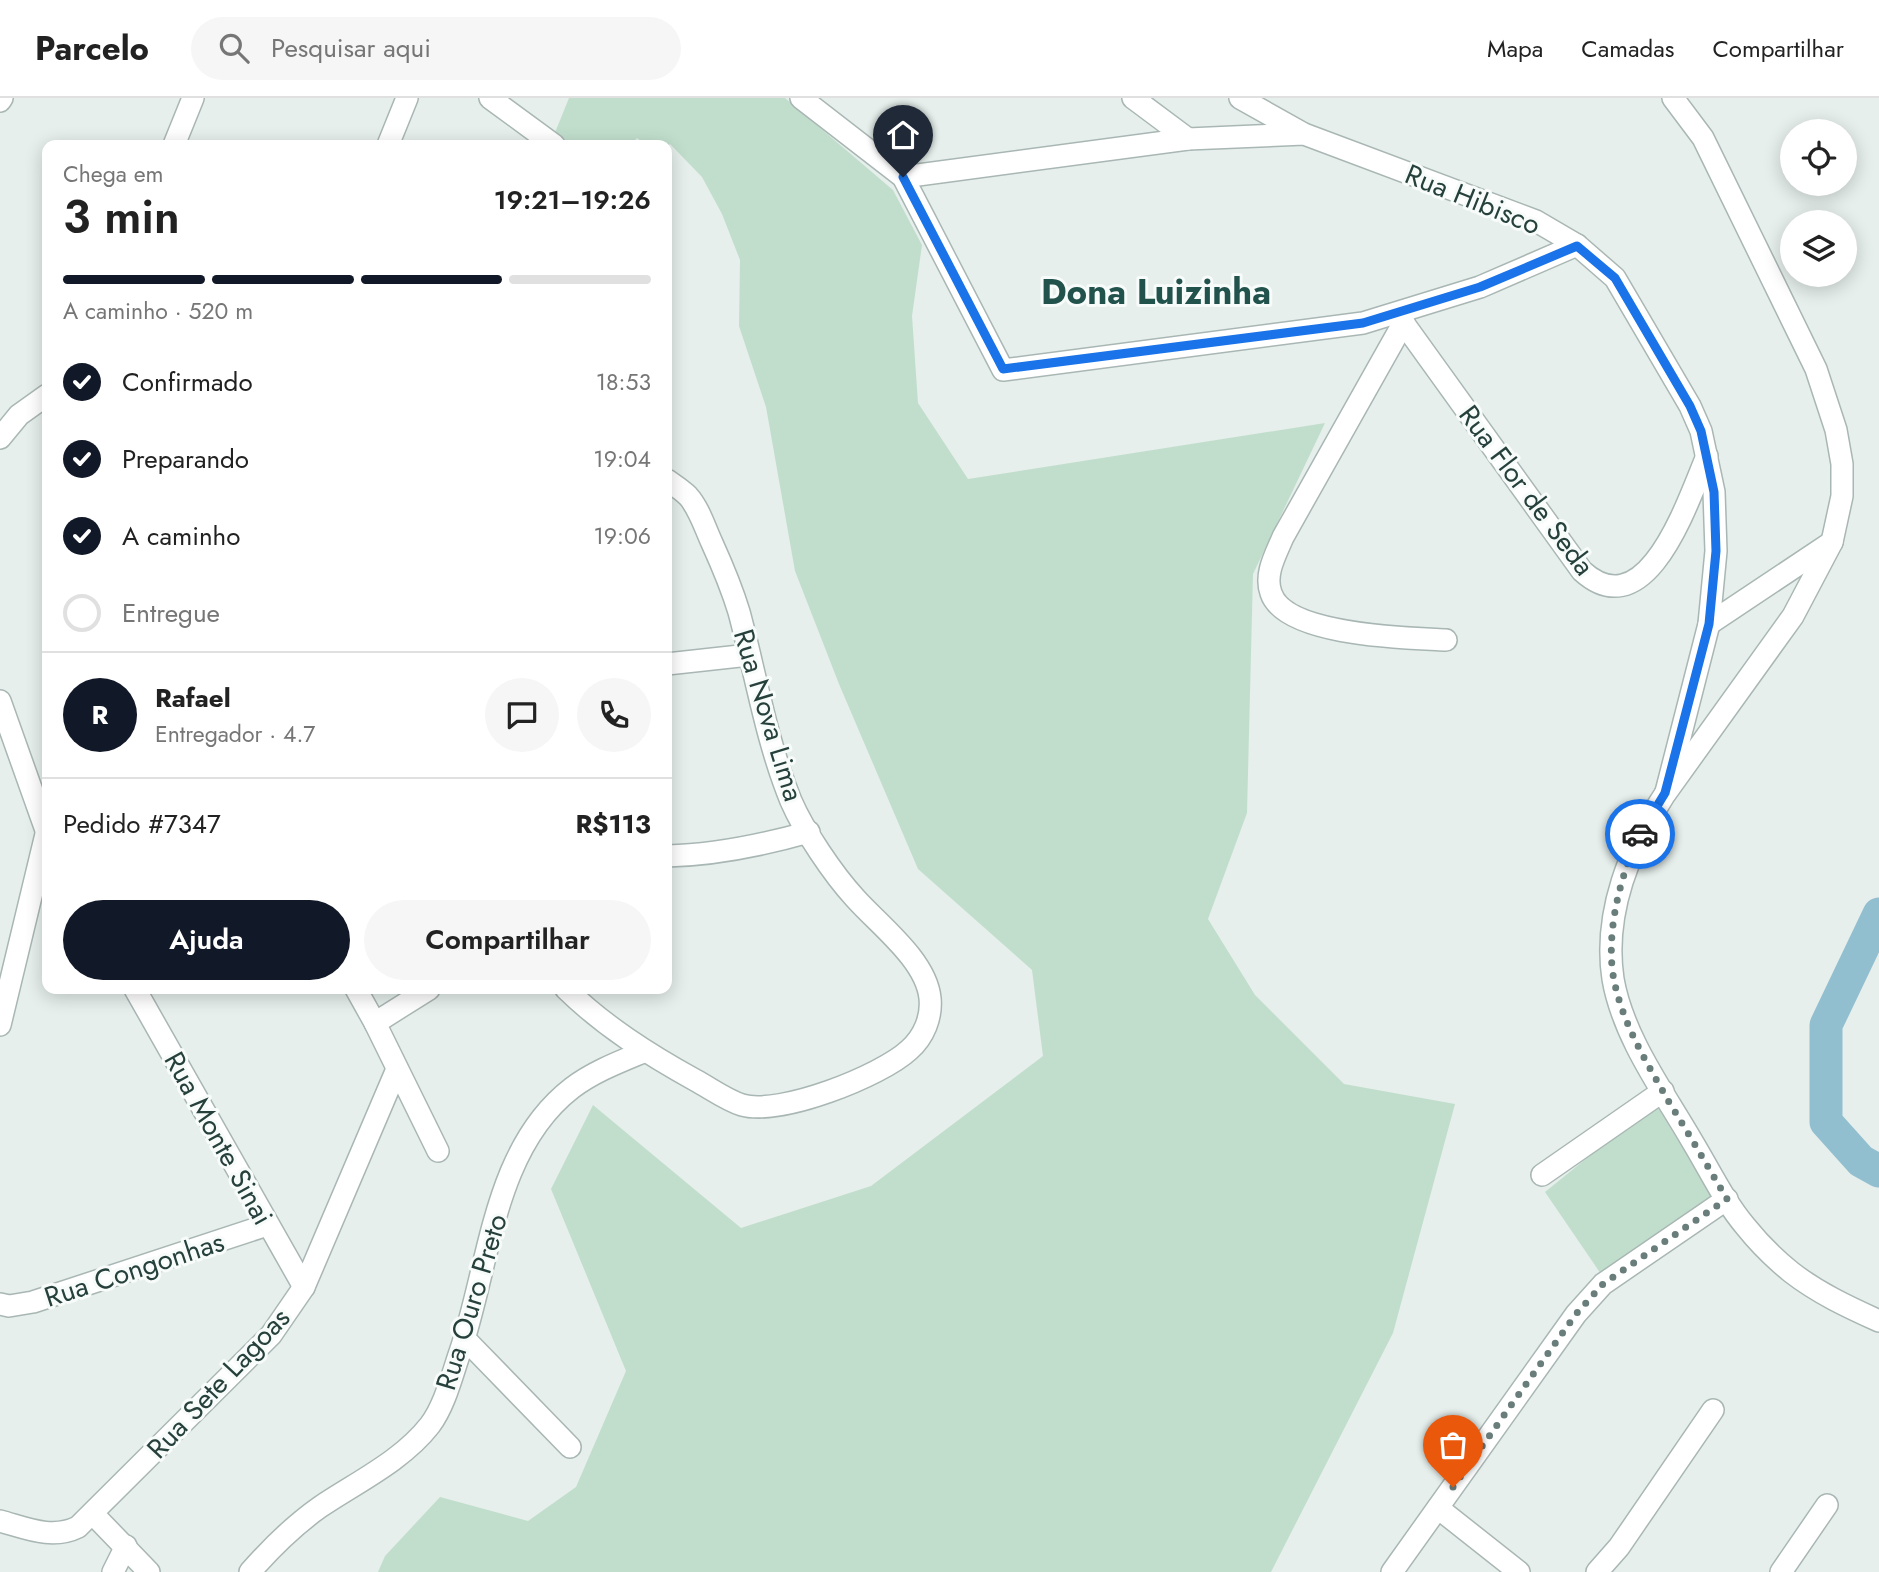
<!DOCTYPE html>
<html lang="pt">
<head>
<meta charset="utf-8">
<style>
	body { margin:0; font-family:Jost,sans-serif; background:#f6f6f6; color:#222; height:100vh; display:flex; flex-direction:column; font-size:26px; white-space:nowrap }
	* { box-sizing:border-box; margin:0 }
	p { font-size:23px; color:#767676 }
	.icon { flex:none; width:38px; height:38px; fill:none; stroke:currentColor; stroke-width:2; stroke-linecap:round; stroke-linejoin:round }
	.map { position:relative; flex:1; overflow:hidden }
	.side { position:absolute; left:42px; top:42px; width:630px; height:854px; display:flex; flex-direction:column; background:#fff; border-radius:14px; box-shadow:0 4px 18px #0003 }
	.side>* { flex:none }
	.tools { position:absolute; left:1780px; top:21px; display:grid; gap:14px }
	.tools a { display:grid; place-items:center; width:77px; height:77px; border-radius:50%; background:#fff; box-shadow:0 4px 18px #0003; font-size:35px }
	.pin { position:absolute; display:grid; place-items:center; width:60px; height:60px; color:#fff; margin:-72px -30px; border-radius:50% 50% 50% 0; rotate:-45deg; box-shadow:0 0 7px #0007 }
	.pin .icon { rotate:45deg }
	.courier { position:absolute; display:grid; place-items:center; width:70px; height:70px; margin:-35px; border:5px solid #1a73e8; border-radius:50%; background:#fff; color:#222; box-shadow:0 2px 9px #0007 }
	.headline em { font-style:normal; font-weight:600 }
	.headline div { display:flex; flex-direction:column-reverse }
	.headline { display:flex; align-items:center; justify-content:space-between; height:119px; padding:0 21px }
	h1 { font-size:46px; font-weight:600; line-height:52px }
	.bar { display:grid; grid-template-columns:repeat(4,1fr); gap:10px 7px; align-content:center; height:84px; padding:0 21px }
	.bar i { height:9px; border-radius:5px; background:#e0e0e0 }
	.bar .on { background:#111827 }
	.bar p { grid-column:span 4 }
	.line { display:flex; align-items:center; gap:18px; padding:0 21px; border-top:2px solid #e0e0e0 }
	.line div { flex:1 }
	.round { display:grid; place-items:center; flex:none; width:74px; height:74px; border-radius:37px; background:#f6f6f6 }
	ol { padding:0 21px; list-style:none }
	li { display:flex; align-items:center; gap:21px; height:77px }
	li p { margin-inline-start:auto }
	li .icon { padding:7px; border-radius:50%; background:#111827; color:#fff; stroke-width:4 }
	li:last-child { color:#767676 }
	li i { width:38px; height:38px; border:4px solid #e0e0e0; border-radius:50% }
	.primary-button { display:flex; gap:14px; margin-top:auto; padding:14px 21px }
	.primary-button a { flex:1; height:80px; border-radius:42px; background:#111827; color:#fff; font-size:28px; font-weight:600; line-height:80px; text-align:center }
	.primary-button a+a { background:#f6f6f6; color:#222 }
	header { display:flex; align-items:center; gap:42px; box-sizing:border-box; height:98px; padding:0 35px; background:#fff; border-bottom:2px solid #e0e0e0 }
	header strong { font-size:33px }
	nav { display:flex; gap:38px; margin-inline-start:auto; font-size:24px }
	.search { width:490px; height:63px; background:#f6f6f6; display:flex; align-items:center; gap:18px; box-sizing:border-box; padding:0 24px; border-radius:38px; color:#767676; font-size:26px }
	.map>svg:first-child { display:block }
	.green { fill:#c1decc }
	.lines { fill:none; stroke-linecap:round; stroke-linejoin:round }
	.river { stroke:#92bfd0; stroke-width:33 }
	.minor-casing { stroke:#a9b7b4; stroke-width:24 }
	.tertiary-casing { stroke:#a9b7b4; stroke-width:24 }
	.minor { stroke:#fff; stroke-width:21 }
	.tertiary { stroke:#fff; stroke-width:21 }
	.done { stroke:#697d7a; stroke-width:7; stroke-dasharray:0 12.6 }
	.route { stroke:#1a73e8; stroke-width:9 }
	.labels { text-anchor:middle; stroke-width:6; stroke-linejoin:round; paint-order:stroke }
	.street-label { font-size:28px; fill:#26403c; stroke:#f7fbf9 }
	.district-label { font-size:35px; font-weight:bold; fill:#22524c; stroke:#f7fbf9 }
</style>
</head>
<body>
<header>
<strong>Parcelo</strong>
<div class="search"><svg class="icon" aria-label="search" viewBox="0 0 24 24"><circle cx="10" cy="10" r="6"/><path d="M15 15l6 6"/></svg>Pesquisar aqui</div>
<nav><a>Mapa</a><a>Camadas</a><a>Compartilhar</a></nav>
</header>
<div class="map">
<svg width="1879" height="1474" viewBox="0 0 1879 1474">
	<rect width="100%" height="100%" fill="#e6efec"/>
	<!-- green -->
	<g class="green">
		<path d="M569 0H785L893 92 922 147 912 218 918 305 968 381 1325 325 1253 476 1247 715 1208 821 1255 897 1344 986 1455 1006 1393 1235 1271 1474H378L385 1458 440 1399 528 1423 576 1389 626 1273 551 1091 593 1007 741 1130 871 1088 1043 958 1032 872 918 771 839 586 795 473 766 309 739 228 740 162 722 116 702 79 670 46 667 49 646 47 637 40 631 47H573L554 37Z"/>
		<path d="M1655 1005 1713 1100 1601 1176 1545 1094Z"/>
	</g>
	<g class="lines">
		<!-- river -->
		<path class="river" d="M1879 816 1826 927V1024L1861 1063 1879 1073"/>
		<defs>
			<g id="minor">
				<path d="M490 0 554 47"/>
				<path d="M801 0 903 79 1003 272 1363 225 1480 189 1577 147"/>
				<path d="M1133 0 1188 41"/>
				<path d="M1240 0 1302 35"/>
				<path d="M0 3 2 0"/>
				<path d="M174 47 193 0"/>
				<path d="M388 47 407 0"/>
				<path d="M903 79 1188 41 1304 36 1536 123 1577 147 1615 180 1690 308 1701 333 1714 394 1716 453 1709 526 1666 694"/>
				<path d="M1397 216 1582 473C1647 532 1688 402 1707 358"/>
				<path d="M1404 224 1283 439C1276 456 1264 476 1271 495 1285 538 1408 540 1446 542"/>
				<path d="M0 340 19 317 47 297"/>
				<path d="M1709 526 1832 444"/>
				<path d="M667 566 749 557"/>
				<path d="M0 603 47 735"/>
				<path d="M667 758C715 757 763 747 809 734"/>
				<path d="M135 891 304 1189"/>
				<path d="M356 891 375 925 438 1053"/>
				<path d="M566 891C604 928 648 956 695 982 710 990 726 1002 742 1007 780 1018 881 978 909 952 924 939 932 919 930 900 926 862 879 827 855 800 833 776 804 733 791 703 766 642 756 577 739 514 732 491 722 467 712 445 705 430 699 410 688 398 682 392 674 387 667 382"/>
				<path d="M375 925 429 891"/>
				<path d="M0 927 47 732"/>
				<path d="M1542 1077 1663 993"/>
				<path d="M0 1206 9 1208 33 1204 267 1127"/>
				<path d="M465 1241 570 1349"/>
				<path d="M1438 1410 1519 1474"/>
				<path d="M93 1416 149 1474"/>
				<path d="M0 1423C26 1430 52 1442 78 1429L271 1237 304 1189 397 971"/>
				<path d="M113 1474 126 1448"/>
				<path d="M250 1474C271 1450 293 1428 320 1409 357 1384 402 1363 430 1327 445 1307 452 1277 460 1254 490 1166 493 1051 572 990 593 974 619 964 643 954"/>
				<path d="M1392 1474 1576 1216 1603 1186 1727 1101"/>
				<path d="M1597 1474 1619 1449 1713 1312"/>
				<path d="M1781 1474 1827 1407"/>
			</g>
			<path id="tertiary" d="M1673 0 1703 40 1816 271 1836 332 1842 366V398L1832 444 1793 518 1665 696C1630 749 1603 815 1613 881 1623 939 1663 993 1692 1043 1709 1071 1724 1103 1746 1129 1758 1144 1775 1161 1791 1174 1818 1195 1848 1209 1879 1223"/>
		</defs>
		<!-- minor casing -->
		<use href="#minor" class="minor-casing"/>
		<!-- tertiary casing -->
		<use href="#tertiary" class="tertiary-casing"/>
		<!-- minor -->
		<use href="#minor" class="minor"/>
		<!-- tertiary -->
		<use href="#tertiary" class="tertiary"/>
	</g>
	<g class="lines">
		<!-- done -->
		<path class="done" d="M1453 1389 1576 1216 1603 1186 1727 1101C1708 1069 1689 1036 1669 1004 1647 965 1623 927 1614 882 1605 837 1620 777 1640 736"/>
		<!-- route -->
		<path class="route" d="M903 79 1003 271 1363 225 1480 189 1577 148 1615 180 1690 308 1701 333 1714 394 1716 453 1709 526 1665 695 1640 736"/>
	</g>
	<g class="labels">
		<!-- street labels -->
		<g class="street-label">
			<text transform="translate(1473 101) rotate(22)" y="10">Rua Hibisco</text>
			<text transform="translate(1527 392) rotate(53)" y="10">Rua Flor de Seda</text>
			<text transform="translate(769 617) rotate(73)" y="10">Rua Nova Lima</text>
			<text transform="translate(219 1040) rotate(61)" y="10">Rua Monte Sinai</text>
			<text transform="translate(134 1171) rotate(-18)" y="10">Rua Congonhas</text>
			<text transform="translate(471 1204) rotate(-73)" y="10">Rua Ouro Preto</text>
			<text transform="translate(218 1285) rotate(-47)" y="10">Rua Sete Lagoas</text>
		</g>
		<!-- district labels -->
		<g class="district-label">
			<text x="1156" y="206">Dona Luizinha</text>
		</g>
	</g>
</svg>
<div class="tools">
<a><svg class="icon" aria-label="locate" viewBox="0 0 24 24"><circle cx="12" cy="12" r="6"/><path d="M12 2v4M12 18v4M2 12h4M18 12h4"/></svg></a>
<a><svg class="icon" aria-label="layers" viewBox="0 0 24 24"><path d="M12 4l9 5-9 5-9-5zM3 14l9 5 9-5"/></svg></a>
</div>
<div class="pin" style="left:1453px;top:1389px;background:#ea580c"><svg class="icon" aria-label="bag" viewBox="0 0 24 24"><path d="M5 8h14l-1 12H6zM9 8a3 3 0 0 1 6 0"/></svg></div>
<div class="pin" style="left:903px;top:79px;background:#1f2937"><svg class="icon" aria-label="home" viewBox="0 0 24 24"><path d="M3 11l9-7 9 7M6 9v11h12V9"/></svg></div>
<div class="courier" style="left:1640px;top:736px"><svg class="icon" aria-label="car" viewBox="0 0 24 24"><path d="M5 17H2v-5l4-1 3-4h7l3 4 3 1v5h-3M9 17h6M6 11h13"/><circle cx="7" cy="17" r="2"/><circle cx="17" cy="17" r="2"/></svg></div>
<section class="side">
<div class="headline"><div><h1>3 min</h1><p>Chega em</p></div><em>19:21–19:26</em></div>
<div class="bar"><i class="on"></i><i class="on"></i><i class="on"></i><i></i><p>A caminho · 520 m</p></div>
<ol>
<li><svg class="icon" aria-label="check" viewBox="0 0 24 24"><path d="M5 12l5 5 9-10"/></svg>Confirmado<p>18:53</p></li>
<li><svg class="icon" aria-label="check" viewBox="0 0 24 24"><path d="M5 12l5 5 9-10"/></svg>Preparando<p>19:04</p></li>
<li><svg class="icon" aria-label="check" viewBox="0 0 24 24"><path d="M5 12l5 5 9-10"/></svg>A caminho<p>19:06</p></li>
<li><i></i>Entregue</li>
</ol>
<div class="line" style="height:126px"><b class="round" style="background:#111827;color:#fff">R</b><div><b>Rafael</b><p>Entregador · 4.7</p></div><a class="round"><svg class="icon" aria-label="chat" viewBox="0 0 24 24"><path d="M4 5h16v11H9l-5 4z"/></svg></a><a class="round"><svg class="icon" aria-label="phone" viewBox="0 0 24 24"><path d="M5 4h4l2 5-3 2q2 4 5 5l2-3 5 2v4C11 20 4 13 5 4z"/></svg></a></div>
<div class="line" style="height:91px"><div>Pedido #7347</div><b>R$113</b></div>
<div class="primary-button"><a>Ajuda</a><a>Compartilhar</a></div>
</section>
</div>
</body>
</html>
